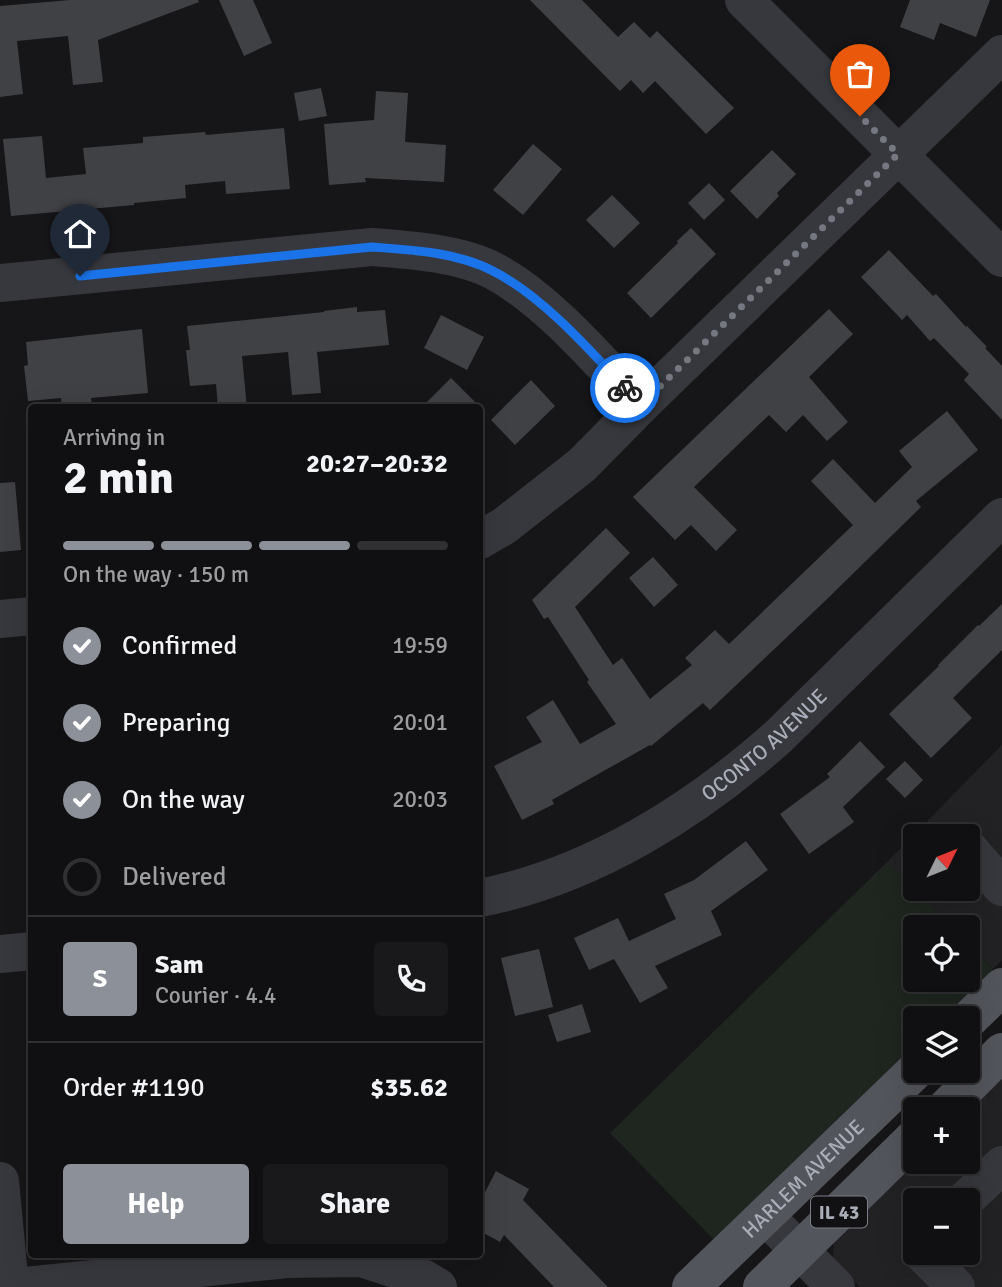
<!DOCTYPE html>
<html lang="en">
<head>
<meta charset="utf-8">
<style>
	body { margin:0; font-family:Signika,sans-serif; background:#19191b; color:#f1f3f6; height:100vh; display:flex; flex-direction:column; font-size:26px; white-space:nowrap }
	* { box-sizing:border-box; margin:0 }
	p { font-size:23px; color:#9c9d9f }
	.icon { flex:none; width:38px; height:38px; fill:none; stroke:currentColor; stroke-width:2; stroke-linecap:round; stroke-linejoin:round }
	.map { position:relative; flex:1; overflow:hidden }
	.drawer { position:absolute; left:28px; top:404px; width:455px; height:854px; display:flex; flex-direction:column; background:#101012; border-radius:7px; box-shadow:0 7px 28px #0002,0 0 0 2px #303032 }
	.drawer>* { flex:none }
	.needle { width:46px; rotate:47deg }
	.controls { position:absolute; left:903px; top:824px; display:grid; gap:14px }
	.controls a { display:grid; place-items:center; width:77px; height:77px; border-radius:7px; background:#101012; box-shadow:0 7px 28px #0002,0 0 0 2px #303032; font-size:35px }
	.pin { position:absolute; display:grid; place-items:center; width:60px; height:60px; color:#fff; margin:-72px -30px; border-radius:50% 50% 50% 0; rotate:-45deg; box-shadow:0 0 7px #0007 }
	.pin .icon { rotate:45deg }
	.courier { position:absolute; display:grid; place-items:center; width:70px; height:70px; margin:-35px; border:5px solid #1a73e8; border-radius:50%; background:#fff; color:#222; box-shadow:0 2px 9px #0007 }
	.overview em { font-style:normal; font-weight:700 }
	.overview div { display:flex; flex-direction:column-reverse }
	.overview { display:flex; align-items:center; justify-content:space-between; height:119px; padding:0 35px }
	h1 { font-size:46px; font-weight:700; line-height:52px }
	.bar { display:grid; grid-template-columns:repeat(4,1fr); gap:10px 7px; align-content:center; height:84px; padding:0 35px }
	.bar i { height:9px; border-radius:5px; background:#303032 }
	.bar .selected { background:#8c9099 }
	.bar p { grid-column:span 4 }
	.line { display:flex; align-items:center; gap:18px; padding:0 35px; border-top:2px solid #303032 }
	.line div { flex:1 }
	.round { display:grid; place-items:center; flex:none; width:74px; height:74px; border-radius:7px; background:#19191b }
	ol { padding:0 35px; list-style:none }
	li { display:flex; align-items:center; gap:21px; height:77px }
	li p { margin-inline-start:auto }
	li .icon { padding:7px; border-radius:50%; background:#8c9099; color:#fff; stroke-width:4 }
	li:last-child { color:#9c9d9f }
	li i { width:38px; height:38px; border:4px solid #303032; border-radius:50% }
	.button { display:flex; gap:14px; margin-top:auto; padding:14px 35px }
	.button a { flex:1; height:80px; border-radius:7px; background:#8c9099; color:#fff; font-size:28px; font-weight:700; line-height:80px; text-align:center }
	.button a+a { background:#19191b; color:#f1f3f6 }
	.map>svg:first-child { display:block }
	.built { fill:#222225; fill-rule:evenodd }
	.green { fill:#1e261f }
	.building { fill:#404145 }
	.lines { fill:none; stroke-linecap:round; stroke-linejoin:round }
	.minor { stroke:#37383d; stroke-width:38 }
	.major { stroke:#53555c; stroke-width:38 }
	.done { stroke:#757880; stroke-width:7; stroke-dasharray:0 12.6 }
	.route { stroke:#1a73e8; stroke-width:9 }
	.labels { text-anchor:middle; stroke-width:5; stroke-linejoin:round; paint-order:stroke }
	.shield { fill:#111113; stroke:#7b7e86; stroke-width:2 }
	.shield-label { font-size:19px; font-weight:bold; fill:#a8adb8 }
	.street-label { font-size:21px; fill:#a8adb8; stroke:#111113 }
</style>
</head>
<body>
<div class="map">
<svg width="1002" height="1287" viewBox="0 0 1002 1287">
	<rect width="100%" height="100%" fill="#161618"/>
	<!-- built -->
	<g class="built">
		<path d="M1002 745V960L993 969 968 943V928L953 927 888 861ZM915 836H968V889H915Z"/>
		<path d="M1002 1069V1287H860L833 1261 834 1237 915 1162H968V1110ZM915 1200H968V1253H915Z"/>
	</g>
	<!-- green -->
	<path class="green" d="M888 861 953 927 915 928V980H968V943L993 969 942 1018H915V1045L715 1241 610 1133Z"/>
	<!-- building -->
	<g class="building">
		<path d="M70 0H198L199 2 98 40 103 82 73 85 68 36 17 41 23 94 0 97V6Z"/>
		<path d="M219 0H253L272 43 244 56Z"/>
		<path d="M530 0H582L618 37 634 22 650 38 657 31 734 108 706 134 655 81 643 93 631 80 620 91Z"/>
		<path d="M910 0H990L976 37 940 23 934 40 900 27Z"/>
		<path d="M321 88 327 116 299 121 294 93Z"/>
		<path d="M376 91 408 93 405 142 446 145 444 182 365 178 366 182 329 185 324 124 374 120Z"/>
		<path d="M284 128 290 189 226 194 225 181 185 185 186 198 134 203V205L11 216 3 139 42 136 46 178 86 174 83 148 143 143V137L205 132 206 135Z"/>
		<path d="M533 144 562 169 523 215 493 190Z"/>
		<path d="M772 150 796 174 777 193 779 196 757 219 730 191Z"/>
		<path d="M709 183 725 200 704 220 688 203Z"/>
		<path d="M612 195 640 223 614 248 586 220Z"/>
		<path d="M691 228 716 254 651 318 627 293 678 243 677 241Z"/>
		<path d="M889 250 933 296 936 294 966 327 967 326 987 347 985 348 1002 366V420L964 380 969 374 934 338 930 341 907 315 902 320 861 277Z"/>
		<path d="M357 307V312L385 310 389 345 317 352 321 393 292 395 288 352 242 356 247 408H218L216 384 190 386 186 350H190L187 326 324 312V311Z"/>
		<path d="M829 309 853 334 809 377 848 422 827 441 803 415 786 432 769 415 694 487 737 530 716 551 691 525 675 540 633 497Z"/>
		<path d="M441 315 484 337 467 370 424 348Z"/>
		<path d="M142 329 148 393 91 398 92 408H62L61 398 28 401 24 366 28 365 26 342Z"/>
		<path d="M451 378 481 408H421Z"/>
		<path d="M531 380 555 406 515 445 491 420Z"/>
		<path d="M947 411 978 450 916 501 921 507 824 602 710 710 703 703 651 746 650 745 552 800 554 804 522 820 494 766 542 742 526 717 553 700 580 744 616 724 587 682 589 680 548 617 544 619 532 600 606 528 630 553 575 607 613 665 622 658 650 699 692 665 685 658 715 630 729 644 853 525 811 481 833 459 875 503 912 467 899 451Z"/>
		<path d="M15 482 21 550 0 552V483Z"/>
		<path d="M653 557 678 585 654 607 629 578Z"/>
		<path d="M1002 604V650L953 698 972 718 931 758 889 714 939 666 938 665 978 625 979 626Z"/>
		<path d="M860 741 885 767 843 807 854 822 809 854 780 814 830 777 827 774Z"/>
		<path d="M905 761 923 780 905 798 886 779Z"/>
		<path d="M746 841 768 870 711 911 722 935 655 966 668 988 640 1003 614 959 589 970 574 938 618 918 629 941 676 919 664 894 694 880Z"/>
		<path d="M539 949 553 1007 515 1016 501 958Z"/>
		<path d="M582 1004 591 1032 557 1042 548 1015Z"/>
		<path d="M496 1171 529 1189 523 1200 608 1287H554L504 1235 500 1242 480 1231V1202Z"/>
	</g>
	<g class="lines">
		<!-- minor -->
		<g class="minor">
			<path d="M744 0 1002 258"/>
			<path d="M0 283 372 247C410 250 460 253 494 271 549 301 598 360 641 405"/>
			<path d="M480 540 504 526 582 465 641 405 1002 54"/>
			<path d="M0 619 32 616"/>
			<path d="M968 848 1002 887"/>
			<path id="s1" d="M480 898C592 876 695 811 779 736L1002 517"/>
			<path d="M0 954 32 951"/>
			<path d="M0 1181 10 1287"/>
			<path d="M965 1200 1002 1165"/>
			<path d="M765 1216 836 1287"/>
			<path d="M922 1253 956 1287"/>
			<path d="M16 1287 287 1259 361 1258 423 1278 438 1287"/>
		</g>
		<!-- major -->
		<g class="major">
			<path d="M968 1020 1002 987"/>
			<path d="M944 1110 1002 1052"/>
			<path id="s2" d="M691 1287 915 1071"/>
			<path d="M762 1287 915 1137"/>
		</g>
	</g>
	<g class="lines">
		<!-- done -->
		<path class="done" d="M625 388 641 405 898 154 860 116"/>
		<!-- route -->
		<path class="route" d="M80 276 372 247C412 250 457 252 493 271 542 296 588 348 625 388"/>
	</g>
	<g class="labels">
		<!-- shield labels -->
		<rect class="shield" x="811" y="1196.5" width="56" height="31" rx="5"/>
		<g class="shield-label">
			<text x="839" y="1219">IL 43</text>
		</g>
		<!-- street labels -->
		<g class="street-label">
			<text dy="7" stroke="none"><textPath href="#s1" startOffset="327">OCONTO AVENUE</textPath></text>
			<text dy="7" stroke="none"><textPath href="#s2" startOffset="156">HARLEM AVENUE</textPath></text>
		</g>
	</g>
</svg>
<div class="controls">
<a><svg class="needle" viewBox="-14 -14 28 28"><path d="M0-13l5 13h-10z" fill="#e53935"/><path d="M0 13l5-13h-10z" fill="#9c9d9f"/></svg></a>
<a><svg class="icon" aria-label="locate" viewBox="0 0 24 24"><circle cx="12" cy="12" r="6"/><path d="M12 2v4M12 18v4M2 12h4M18 12h4"/></svg></a>
<a><svg class="icon" aria-label="layers" viewBox="0 0 24 24"><path d="M12 4l9 5-9 5-9-5zM3 14l9 5 9-5"/></svg></a>
<a>+</a>
<a>−</a>
</div>
<div class="pin" style="left:860px;top:116px;background:#ea580c"><svg class="icon" aria-label="bag" viewBox="0 0 24 24"><path d="M5 8h14l-1 12H6zM9 8a3 3 0 0 1 6 0"/></svg></div>
<div class="pin" style="left:80px;top:276px;background:#1f2937"><svg class="icon" aria-label="home" viewBox="0 0 24 24"><path d="M3 11l9-7 9 7M6 9v11h12V9"/></svg></div>
<div class="courier" style="left:625px;top:388px"><svg class="icon" aria-label="bike" viewBox="0 0 24 24"><circle cx="6" cy="16" r="4"/><circle cx="18" cy="16" r="4"/><path d="M6 16l4-8h5l3 8M10 8l3 8H6M13 5h3"/></svg></div>
<section class="drawer">
<div class="overview"><div><h1>2 min</h1><p>Arriving in</p></div><em>20:27–20:32</em></div>
<div class="bar"><i class="selected"></i><i class="selected"></i><i class="selected"></i><i></i><p>On the way · 150 m</p></div>
<ol>
<li><svg class="icon" aria-label="check" viewBox="0 0 24 24"><path d="M5 12l5 5 9-10"/></svg>Confirmed<p>19:59</p></li>
<li><svg class="icon" aria-label="check" viewBox="0 0 24 24"><path d="M5 12l5 5 9-10"/></svg>Preparing<p>20:01</p></li>
<li><svg class="icon" aria-label="check" viewBox="0 0 24 24"><path d="M5 12l5 5 9-10"/></svg>On the way<p>20:03</p></li>
<li><i></i>Delivered</li>
</ol>
<div class="line" style="height:126px"><b class="round" style="background:#8c9099;color:#fff">S</b><div><b>Sam</b><p>Courier · 4.4</p></div><a class="round"><svg class="icon" aria-label="phone" viewBox="0 0 24 24"><path d="M5 4h4l2 5-3 2q2 4 5 5l2-3 5 2v4C11 20 4 13 5 4z"/></svg></a></div>
<div class="line" style="height:91px"><div>Order #1190</div><b>$35.62</b></div>
<div class="button"><a>Help</a><a>Share</a></div>
</section>
</div>
</body>
</html>
